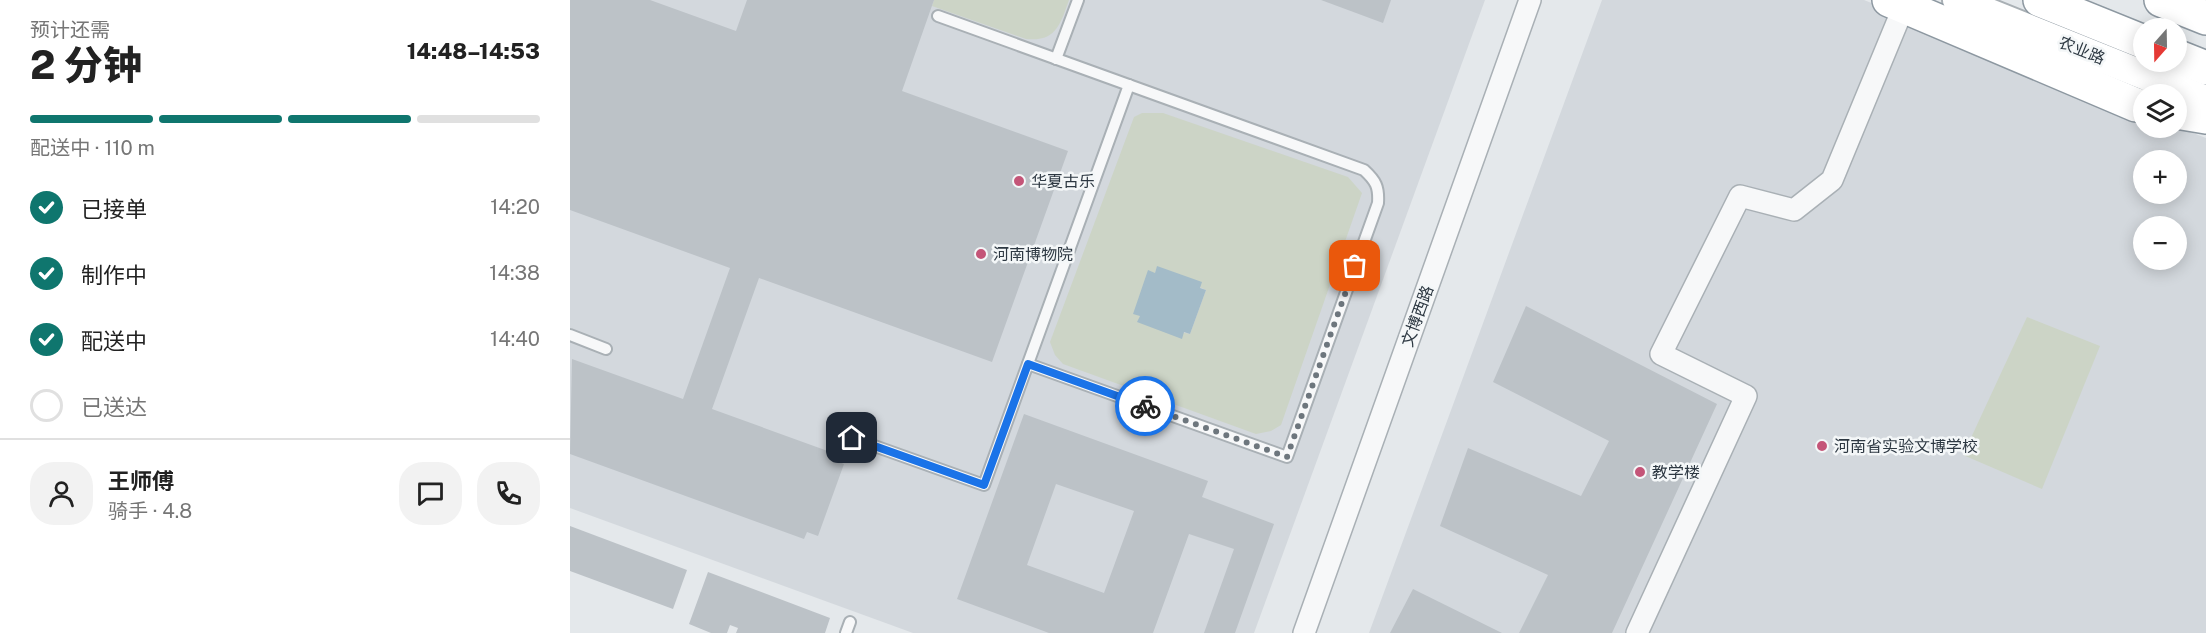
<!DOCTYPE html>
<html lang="zh">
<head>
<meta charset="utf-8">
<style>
	body { margin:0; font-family:"Public Sans","Noto Sans SC",sans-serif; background:#f2f2f2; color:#222; height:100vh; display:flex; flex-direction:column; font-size:22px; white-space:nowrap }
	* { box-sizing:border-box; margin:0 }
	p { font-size:20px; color:#767676 }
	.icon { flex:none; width:33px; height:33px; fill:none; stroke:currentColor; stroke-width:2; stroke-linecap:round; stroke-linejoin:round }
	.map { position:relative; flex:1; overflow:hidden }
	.drawer { display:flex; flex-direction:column; background:#fff; width:570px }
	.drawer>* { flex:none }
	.needle { width:39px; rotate:200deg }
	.tools { position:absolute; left:1563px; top:18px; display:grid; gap:12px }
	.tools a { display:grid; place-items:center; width:54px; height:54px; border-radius:50%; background:#fff; box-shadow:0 3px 15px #0003; font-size:30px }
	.pin { position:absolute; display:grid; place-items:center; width:51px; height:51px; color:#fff; margin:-26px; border-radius:12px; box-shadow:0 3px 9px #0006 }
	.courier { position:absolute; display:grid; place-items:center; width:60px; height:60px; margin:-30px; border:4px solid #1a73e8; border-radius:50%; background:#fff; color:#222; box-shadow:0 2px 8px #0007 }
	.headline em { font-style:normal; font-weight:800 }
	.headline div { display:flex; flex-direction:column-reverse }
	.headline { display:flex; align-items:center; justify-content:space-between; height:102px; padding:0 30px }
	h1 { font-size:39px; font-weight:800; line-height:45px }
	.bar { display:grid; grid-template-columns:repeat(4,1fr); gap:9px 6px; align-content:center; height:72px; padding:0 30px }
	.bar i { height:8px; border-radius:4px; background:#e0e0e0 }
	.bar .current { background:#0f766e }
	.bar p { grid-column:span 4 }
	.line { display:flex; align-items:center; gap:15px; padding:0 30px; border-top:2px solid #e0e0e0 }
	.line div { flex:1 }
	.round { display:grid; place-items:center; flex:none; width:63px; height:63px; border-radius:24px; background:#f2f2f2 }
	ol { padding:0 30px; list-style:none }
	li { display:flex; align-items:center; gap:18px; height:66px }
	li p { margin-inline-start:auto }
	li .icon { padding:6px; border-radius:50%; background:#0f766e; color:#fff; stroke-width:4 }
	li:last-child { color:#767676 }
	li i { width:33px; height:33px; border:3px solid #e0e0e0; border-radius:50% }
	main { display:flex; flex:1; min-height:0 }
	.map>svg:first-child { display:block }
	.built { fill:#d3d8dd; fill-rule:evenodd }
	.green { fill:#ccd4c6; fill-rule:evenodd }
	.water { fill:#a3bbc8 }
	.building { fill:#bcc2c7; fill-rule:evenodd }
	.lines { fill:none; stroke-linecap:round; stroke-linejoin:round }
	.lane-casing { stroke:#a9b0b5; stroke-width:14 }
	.street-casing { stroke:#a9b0b5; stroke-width:24 }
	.secondary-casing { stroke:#a9b0b5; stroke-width:32 }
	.highway-casing { stroke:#8d98a1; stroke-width:36 }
	.lane { stroke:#f7f8f9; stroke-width:10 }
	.street { stroke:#f7f8f9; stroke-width:21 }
	.secondary { stroke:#fff; stroke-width:28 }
	.highway { stroke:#fff; stroke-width:33 }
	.done { stroke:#6d767d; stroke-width:6; stroke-dasharray:0 10.8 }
	.route { stroke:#1a73e8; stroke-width:8 }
	.poi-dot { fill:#c45578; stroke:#f4f7f8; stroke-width:2 }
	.labels { text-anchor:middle; stroke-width:5; stroke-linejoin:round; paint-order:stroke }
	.street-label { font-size:16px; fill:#2d3842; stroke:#f4f7f8 }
	.poi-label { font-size:16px; fill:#2d3842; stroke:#f4f7f8; text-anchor:start }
</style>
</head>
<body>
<main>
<section class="drawer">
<div class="headline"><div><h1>2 分钟</h1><p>预计还需</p></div><em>14:48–14:53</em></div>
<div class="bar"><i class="current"></i><i class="current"></i><i class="current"></i><i></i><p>配送中 · 110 m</p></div>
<ol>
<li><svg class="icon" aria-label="check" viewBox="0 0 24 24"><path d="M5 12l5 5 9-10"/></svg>已接单<p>14:20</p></li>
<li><svg class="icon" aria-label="check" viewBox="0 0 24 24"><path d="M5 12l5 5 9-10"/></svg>制作中<p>14:38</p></li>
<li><svg class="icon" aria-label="check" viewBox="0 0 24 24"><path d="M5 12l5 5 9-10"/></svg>配送中<p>14:40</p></li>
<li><i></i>已送达</li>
</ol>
<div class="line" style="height:108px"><a class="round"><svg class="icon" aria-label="person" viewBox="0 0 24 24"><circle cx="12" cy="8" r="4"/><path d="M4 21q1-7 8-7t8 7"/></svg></a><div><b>王师傅</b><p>骑手 · 4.8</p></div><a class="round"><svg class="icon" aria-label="chat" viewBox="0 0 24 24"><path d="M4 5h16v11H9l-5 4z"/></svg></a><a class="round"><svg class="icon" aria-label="phone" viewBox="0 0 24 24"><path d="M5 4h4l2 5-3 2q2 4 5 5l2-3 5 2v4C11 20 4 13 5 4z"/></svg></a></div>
</section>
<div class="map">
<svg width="1636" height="633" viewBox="0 0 1636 633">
	<rect width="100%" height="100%" fill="#e4e8eb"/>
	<!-- built -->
	<g class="built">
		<path d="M0 0H915L684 633H343L0 508Z"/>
		<path d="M1032 0H1294L1573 113 1574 128 1607 127 1636 138V633H799ZM1574 160H1606V194H1574ZM1574 226H1606V260H1574Z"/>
	</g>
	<!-- green -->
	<g class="green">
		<path d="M364 0H499C490 25 486 42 456 39L362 6Z"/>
		<path d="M572 113H593L778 177 792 193 711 425 701 431 686 434 493 364 485 355 480 342 564 117ZM587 267 636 290 620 334 568 322Z"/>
		<path d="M1457 317 1530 346 1472 489 1393 455Z"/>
	</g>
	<!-- water -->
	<path class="water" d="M587 266 632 282 630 288 636 290 620 334 614 332 612 339 567 322 570 316 563 314 578 270 585 273Z"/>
	<!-- building -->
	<g class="building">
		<path d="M0 0H80L166 31 177 0H364L332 91 498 151 422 362 189 278 142 409 266 454 264 460 274 464 248 536 237 532 234 539 0 454 2 359 113 399 160 268 0 210Z"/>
		<path d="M751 0H821L813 23Z"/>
		<path d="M956 306 1147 404 1042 633H949L978 575 870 526 898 448 1011 496 1039 441 923 382Z"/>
		<path d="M454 414 638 481 632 497 704 524 665 633H634L664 549 619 534 583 633H479L387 599ZM486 484 564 511 534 593 457 565Z"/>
		<path d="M0 526 117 570 103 609 0 571Z"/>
		<path d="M138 572 260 618 255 633H166L168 628 160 625 157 633H141L119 624Z"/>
		<path d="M843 589 932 633H820Z"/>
	</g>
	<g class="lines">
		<defs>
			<g id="lane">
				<path d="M368 16 794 170C806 181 809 187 808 203L717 457 458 364"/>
				<path d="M486 59 508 0"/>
				<path d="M0 335 36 349"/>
				<path d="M282 438 414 485 559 85"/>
				<path d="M276 633 280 622"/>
			</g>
			<g id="street">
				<path d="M734 633 960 0"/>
				<path d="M1067 633 1176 396 1091 354 1170 196 1224 210 1262 180 1334 6"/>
			</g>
			<path id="secondary" d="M1387 0 1636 100"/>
			<g id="highway">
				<path d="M1319 0 1566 105 1574 106"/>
				<path d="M1470 0 1574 42"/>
				<path d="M1591 0 1636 18"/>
				<path d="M1606 56 1636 68"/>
				<path d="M1606 112 1636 117"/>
			</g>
		</defs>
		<!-- lane casing -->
		<use href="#lane" class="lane-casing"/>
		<!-- street casing -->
		<use href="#street" class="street-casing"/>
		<!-- secondary casing -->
		<use href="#secondary" class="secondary-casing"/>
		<!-- highway casing -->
		<use href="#highway" class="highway-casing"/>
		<!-- lane -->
		<use href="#lane" class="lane"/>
		<!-- street -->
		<use href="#street" class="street"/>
		<!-- secondary -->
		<use href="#secondary" class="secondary"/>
		<!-- highway -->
		<use href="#highway" class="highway"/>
	</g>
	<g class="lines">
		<!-- done -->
		<path class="done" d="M575 406 717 457 785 266"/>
		<!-- route -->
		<path class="route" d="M282 438 414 485 458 364 575 406"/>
	</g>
	<!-- markers -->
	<g class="poi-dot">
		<circle cx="449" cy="181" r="6"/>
		<circle cx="411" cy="254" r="6"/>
		<circle cx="1252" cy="446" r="6"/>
		<circle cx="1070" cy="472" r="6"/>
	</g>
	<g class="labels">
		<!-- street labels -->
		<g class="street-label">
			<text transform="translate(1512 50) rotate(22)" y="6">农业路</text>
			<text transform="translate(847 316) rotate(-70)" y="6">文博西路</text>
		</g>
		<!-- poi labels -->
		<g class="poi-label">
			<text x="461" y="187">华夏古乐</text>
			<text x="423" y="260">河南博物院</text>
			<text x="1264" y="452">河南省实验文博学校</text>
			<text x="1082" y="478">教学楼</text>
		</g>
	</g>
</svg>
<div class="tools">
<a><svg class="needle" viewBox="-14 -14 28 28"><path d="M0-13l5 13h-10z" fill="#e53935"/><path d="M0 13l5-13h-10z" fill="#767676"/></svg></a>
<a><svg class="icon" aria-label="layers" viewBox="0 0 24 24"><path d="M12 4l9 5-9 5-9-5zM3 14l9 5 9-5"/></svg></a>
<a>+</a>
<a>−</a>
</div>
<div class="pin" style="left:785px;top:266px;background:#ea580c"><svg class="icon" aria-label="bag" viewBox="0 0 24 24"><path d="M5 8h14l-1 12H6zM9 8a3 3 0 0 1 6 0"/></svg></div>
<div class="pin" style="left:282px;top:438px;background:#1f2937"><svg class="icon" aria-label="home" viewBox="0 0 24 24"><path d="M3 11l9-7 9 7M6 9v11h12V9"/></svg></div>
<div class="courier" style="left:575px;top:406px"><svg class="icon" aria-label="bike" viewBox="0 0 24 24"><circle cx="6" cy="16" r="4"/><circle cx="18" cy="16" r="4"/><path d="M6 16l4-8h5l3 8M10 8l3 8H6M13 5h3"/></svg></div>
</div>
</main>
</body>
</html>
